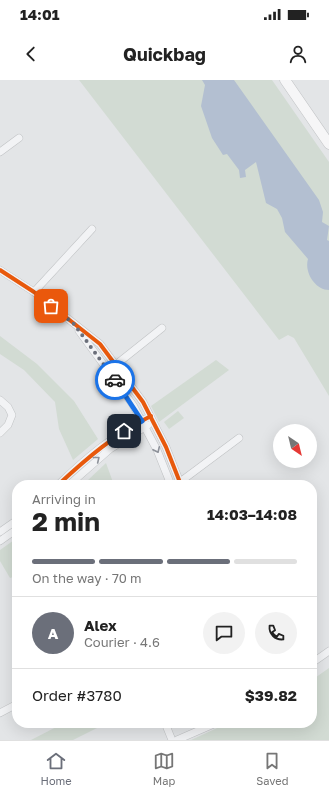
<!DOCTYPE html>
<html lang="en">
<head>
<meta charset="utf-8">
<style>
	body { margin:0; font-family:"Golos Text",sans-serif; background:#f2f2f2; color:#222; height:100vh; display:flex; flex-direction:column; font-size:15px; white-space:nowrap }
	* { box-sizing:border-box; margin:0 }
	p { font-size:13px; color:#767676 }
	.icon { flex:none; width:22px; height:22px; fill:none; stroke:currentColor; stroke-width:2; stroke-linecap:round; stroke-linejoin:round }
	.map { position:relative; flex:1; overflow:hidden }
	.drawer { position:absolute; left:12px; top:400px; width:305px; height:248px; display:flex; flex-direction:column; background:#fff; border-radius:16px; box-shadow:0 4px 16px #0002 }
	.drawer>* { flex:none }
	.needle { width:26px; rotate:145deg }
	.fabs { position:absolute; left:273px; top:344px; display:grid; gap:8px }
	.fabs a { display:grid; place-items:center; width:44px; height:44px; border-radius:50%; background:#fff; box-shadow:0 4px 16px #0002; font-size:20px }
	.pin { position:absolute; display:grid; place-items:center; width:34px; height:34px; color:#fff; margin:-17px; border-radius:8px; box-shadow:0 2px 6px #0006 }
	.courier { position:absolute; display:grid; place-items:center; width:40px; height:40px; margin:-20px; border:3px solid #1a73e8; border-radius:50%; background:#fff; color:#222; box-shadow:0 1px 5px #0007 }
	.summary em { font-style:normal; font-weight:700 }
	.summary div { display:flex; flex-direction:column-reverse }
	.summary { display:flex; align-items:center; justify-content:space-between; height:68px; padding:0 20px }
	h1 { font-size:26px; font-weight:700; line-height:30px }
	.bar { display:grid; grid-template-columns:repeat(4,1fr); gap:6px 4px; align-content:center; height:48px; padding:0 20px }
	.bar i { height:5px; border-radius:3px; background:#e0e0e0 }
	.bar .current { background:#6b6f7a }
	.bar p { grid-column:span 4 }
	.line { display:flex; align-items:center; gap:10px; padding:0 20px; border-top:1px solid #e0e0e0 }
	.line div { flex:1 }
	.round { display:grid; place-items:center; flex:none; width:42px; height:42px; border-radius:21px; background:#f2f2f2 }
	.status { display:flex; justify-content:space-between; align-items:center; height:28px; padding:0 20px; background:#fff; direction:ltr }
	.status svg { height:11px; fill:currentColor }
	header { display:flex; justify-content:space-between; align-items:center; height:52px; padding:0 20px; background:#fff; font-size:18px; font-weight:700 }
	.tab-bar { display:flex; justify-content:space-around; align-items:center; height:56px; border-top:1px solid #e0e0e0; background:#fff; font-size:11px; color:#767676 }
	.tab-bar a { display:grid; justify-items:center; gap:2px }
	.tab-bar .current { color:#6b6f7a }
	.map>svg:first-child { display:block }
	.green { fill:#d2dbd3 }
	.water { fill:#b3bfd1 }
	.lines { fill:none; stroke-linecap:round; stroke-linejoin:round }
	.minor-casing { stroke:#c1c3c5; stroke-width:8 }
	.secondary-casing { stroke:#c1c3c5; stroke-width:11 }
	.minor { stroke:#f2f3f5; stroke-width:7 }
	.secondary { stroke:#f6f6f7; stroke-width:10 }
	.cycleway-casing { stroke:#f1f3f7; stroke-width:6 }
	.cycleway { stroke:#e8590c; stroke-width:4 }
	.oneway { stroke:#8e929a }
	.done { stroke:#6b6f7a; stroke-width:4; stroke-dasharray:0 7.2 }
	.route { stroke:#1a73e8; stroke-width:5 }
</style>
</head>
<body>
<div class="status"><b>14:01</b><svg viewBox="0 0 49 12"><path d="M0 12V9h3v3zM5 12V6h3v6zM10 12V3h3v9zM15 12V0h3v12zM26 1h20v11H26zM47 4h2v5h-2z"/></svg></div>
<header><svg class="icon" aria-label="back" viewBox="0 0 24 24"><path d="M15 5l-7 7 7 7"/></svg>Quickbag<svg class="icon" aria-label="person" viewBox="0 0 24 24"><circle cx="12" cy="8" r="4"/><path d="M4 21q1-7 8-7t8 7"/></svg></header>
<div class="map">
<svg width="329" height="660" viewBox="0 0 329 660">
	<rect width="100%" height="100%" fill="#e3e5e7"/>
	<!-- green -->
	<g class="green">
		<path d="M79 0H272L329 82V316L294 258 288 255 279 260Z"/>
		<path d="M0 256 37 284 74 321 98 359 73 380 59 349 55 322 24 290 0 274Z"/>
		<path d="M216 280 229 290 159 342 151 326Z"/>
		<path d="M178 331 184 338 169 349 164 342Z"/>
		<path d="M106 383 114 405H90L87 401Z"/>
		<path d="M17 458V496L10 498 0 481V470Z"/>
		<path d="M329 588V660H191L228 643H312V600Z"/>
		<path d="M64 643H107L73 660H31Z"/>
	</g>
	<!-- water -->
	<path class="water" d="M202 0H234L319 120 323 132 322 142 329 146 327 160 329 161V210C315 210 304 192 308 179L285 152 282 138 277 129 266 123 256 82 245 90 246 97 240 98 239 90 227 74 223 75 212 58 201 26 205 5Z"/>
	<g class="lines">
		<defs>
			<g id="minor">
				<path d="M0 72 19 58"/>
				<path d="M0 190 34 212 100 264 143 322 166 367 181 405"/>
				<path d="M34 212 92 149"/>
				<path d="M79 251 133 325 157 370 171 405"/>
				<path d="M113 287 162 248"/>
				<path d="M0 320 8 327 12 335 8 345 0 353"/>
				<path d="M58 405C85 379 112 356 145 339"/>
				<path d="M69 405 110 369 148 345"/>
				<path d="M176 405 239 358"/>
				<path d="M0 452 17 440"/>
				<path d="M0 461 17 449"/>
				<path d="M312 583 329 571"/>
				<path d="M0 633 17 624"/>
				<path d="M165 643 172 660"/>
				<path d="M177 660 216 643"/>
			</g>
			<path id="secondary" d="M285 0 329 64"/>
		</defs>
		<!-- minor casing -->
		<use href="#minor" class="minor-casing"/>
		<!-- secondary casing -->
		<use href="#secondary" class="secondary-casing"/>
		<!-- minor -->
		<use href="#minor" class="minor"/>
		<!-- secondary -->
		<use href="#secondary" class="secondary"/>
		<defs>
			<g id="cycleway">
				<path d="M0 190 34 212 100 264 143 322 166 367 181 405"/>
				<path d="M58 405C87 378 115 354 151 336"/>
			</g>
		</defs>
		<!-- cycleway casing -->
		<use href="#cycleway" class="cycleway-casing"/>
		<!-- cycleway -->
		<use href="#cycleway" class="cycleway"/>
	</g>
	<!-- one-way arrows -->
	<defs><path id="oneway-chevron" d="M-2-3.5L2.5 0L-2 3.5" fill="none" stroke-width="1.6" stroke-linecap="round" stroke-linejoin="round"/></defs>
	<g class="oneway">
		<use href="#oneway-chevron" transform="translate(157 370) rotate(65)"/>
		<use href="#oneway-chevron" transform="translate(97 379) rotate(-39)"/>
	</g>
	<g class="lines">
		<!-- done -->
		<path class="done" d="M51 226 74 244 115 300"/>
		<!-- route -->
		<path class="route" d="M115 300 142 341 124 351"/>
	</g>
</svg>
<div class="fabs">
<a><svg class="needle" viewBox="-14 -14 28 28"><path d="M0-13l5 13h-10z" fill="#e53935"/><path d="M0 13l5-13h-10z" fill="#767676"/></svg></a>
</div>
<div class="pin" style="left:51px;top:226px;background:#ea580c"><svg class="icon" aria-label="bag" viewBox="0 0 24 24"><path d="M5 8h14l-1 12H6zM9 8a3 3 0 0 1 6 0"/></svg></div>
<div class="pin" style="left:124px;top:351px;background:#1f2937"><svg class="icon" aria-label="home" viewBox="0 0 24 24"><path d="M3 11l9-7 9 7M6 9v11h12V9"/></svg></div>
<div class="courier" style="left:115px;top:300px"><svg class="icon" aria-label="car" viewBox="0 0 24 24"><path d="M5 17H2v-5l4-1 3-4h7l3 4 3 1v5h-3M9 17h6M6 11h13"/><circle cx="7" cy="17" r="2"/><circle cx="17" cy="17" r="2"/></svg></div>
<section class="drawer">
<div class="summary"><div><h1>2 min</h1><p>Arriving in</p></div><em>14:03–14:08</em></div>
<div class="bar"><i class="current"></i><i class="current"></i><i class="current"></i><i></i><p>On the way · 70 m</p></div>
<div class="line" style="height:72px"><b class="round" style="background:#6b6f7a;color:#fff">A</b><div><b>Alex</b><p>Courier · 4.6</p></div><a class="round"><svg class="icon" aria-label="chat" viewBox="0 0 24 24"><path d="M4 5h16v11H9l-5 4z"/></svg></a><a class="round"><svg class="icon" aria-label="phone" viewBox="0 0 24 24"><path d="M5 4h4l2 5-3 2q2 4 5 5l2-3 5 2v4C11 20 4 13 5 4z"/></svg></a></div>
<div class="line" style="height:52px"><div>Order #3780</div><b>$39.82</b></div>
</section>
</div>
<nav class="tab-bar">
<a class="current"><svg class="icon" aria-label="home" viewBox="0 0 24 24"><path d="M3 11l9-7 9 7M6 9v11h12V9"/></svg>Home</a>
<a><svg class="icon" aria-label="map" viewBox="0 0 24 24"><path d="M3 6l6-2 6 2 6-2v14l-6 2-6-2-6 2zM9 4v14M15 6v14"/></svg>Map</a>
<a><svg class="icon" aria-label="saved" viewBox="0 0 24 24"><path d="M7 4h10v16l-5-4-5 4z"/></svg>Saved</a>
</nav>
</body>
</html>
